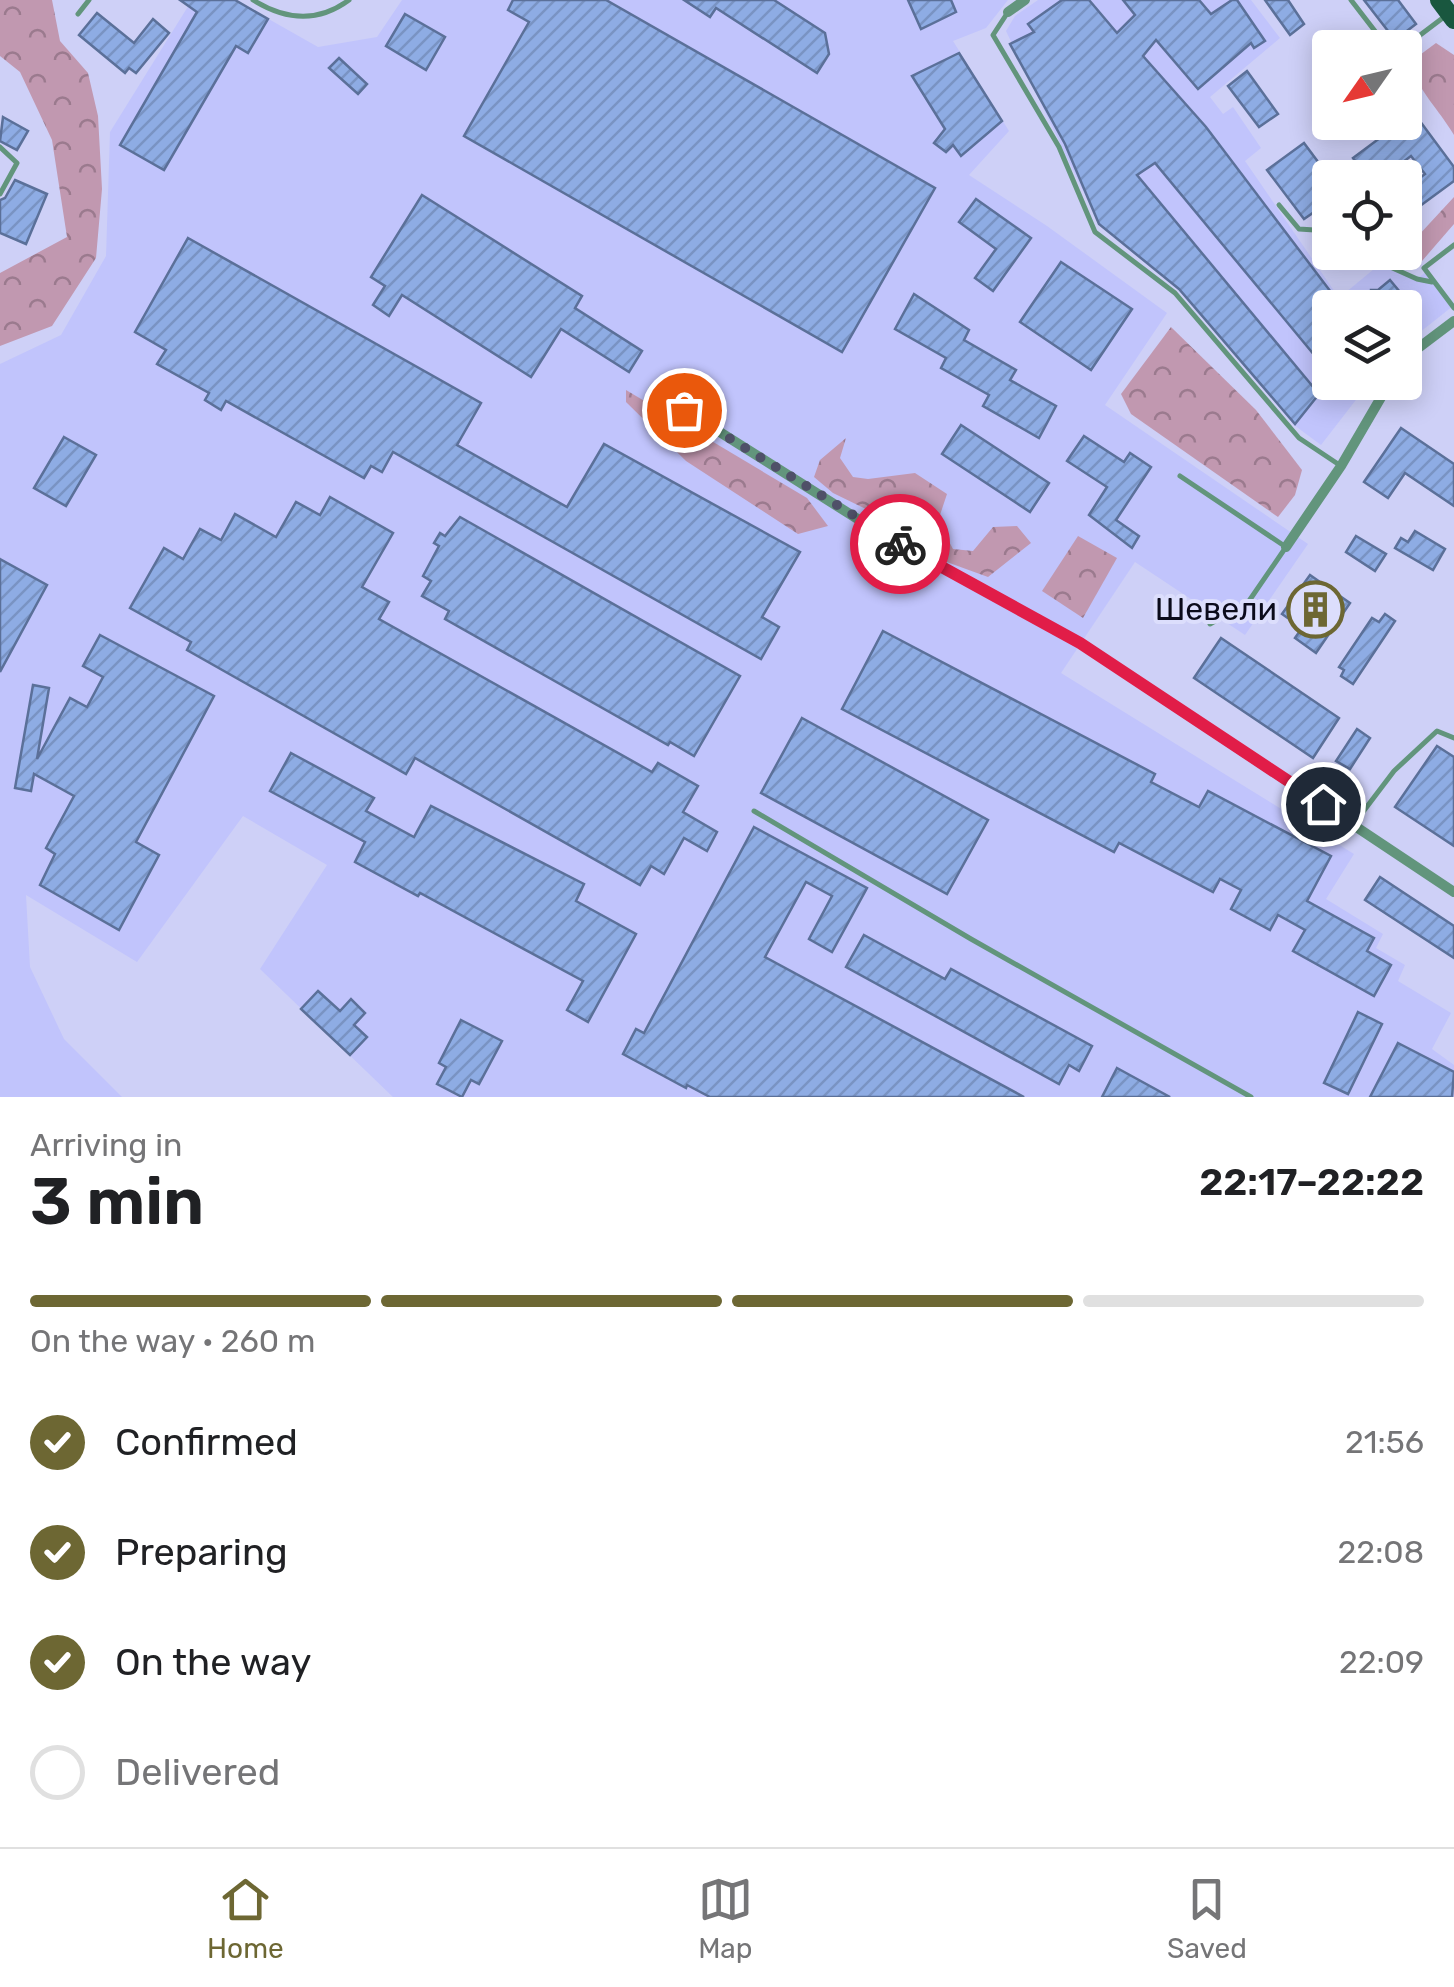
<!DOCTYPE html>
<html lang="en">
<head>
<meta charset="utf-8">
<style>
	body { margin:0; font-family:Rubik,sans-serif; background:#f2f2f2; color:#202124; height:100vh; display:flex; flex-direction:column; font-size:38px; white-space:nowrap }
	* { box-sizing:border-box; margin:0 }
	p { font-size:32px; color:#757577 }
	.icon { flex:none; width:55px; height:55px; fill:none; stroke:currentColor; stroke-width:2; stroke-linecap:round; stroke-linejoin:round }
	.map { position:relative; height:1097px; overflow:hidden }
	.panel { display:flex; flex-direction:column; background:#fff; flex:1 }
	.panel>* { flex:none }
	.needle { width:65px; rotate:236deg }
	.fabs { position:absolute; left:1312px; top:30px; display:grid; gap:20px }
	.fabs a { display:grid; place-items:center; width:110px; height:110px; border-radius:10px; background:#fff; box-shadow:0 5px 25px #0003; font-size:50px }
	.pin { position:absolute; display:grid; place-items:center; width:85px; height:85px; color:#fff; margin:-42px; border:5px solid #fff; border-radius:50%; box-shadow:0 2px 10px #0007 }
	.courier { position:absolute; display:grid; place-items:center; width:100px; height:100px; margin:-50px; border:8px solid #e11d48; border-radius:50%; background:#fff; color:#222; box-shadow:0 2px 12px #0007 }
	.overview em { font-style:normal; font-weight:600 }
	.overview div { display:flex; flex-direction:column-reverse }
	.overview { display:flex; align-items:center; justify-content:space-between; height:170px; padding:0 30px }
	h1 { font-size:65px; font-weight:600; line-height:75px }
	.bar { display:grid; grid-template-columns:repeat(4,1fr); gap:15px 10px; align-content:center; height:120px; padding:0 30px }
	.bar i { height:12px; border-radius:8px; background:#e0e0e0 }
	.bar .current { background:#6d6733 }
	.bar p { grid-column:span 4 }
	ol { padding:0 30px; list-style:none }
	li { display:flex; align-items:center; gap:30px; height:110px }
	li p { margin-inline-start:auto }
	li .icon { padding:10px; border-radius:50%; background:#6d6733; color:#fff; stroke-width:4 }
	li:last-child { color:#757577 }
	li i { width:55px; height:55px; border:5px solid #e0e0e0; border-radius:50% }
	.menu { display:flex; justify-content:space-around; align-items:center; height:140px; border-top:2px solid #e0e0e0; background:#fff; font-size:28px; color:#757577 }
	.menu a { display:grid; justify-items:center; gap:5px }
	.menu .current { color:#6d6733 }
	.map>svg:first-child { display:block }
	.built { fill:#c1c4fc }
	.forest { fill:url(#forest-crowns) }
	.building { fill:url(#building-hatch); stroke:#5b7099; stroke-width:2.5 }
	.lines { fill:none; stroke-linecap:round; stroke-linejoin:round }
	.service { stroke:#62957c; stroke-width:5 }
	.minor { stroke:#62957c; stroke-width:10 }
	.primary { stroke:#19573f; stroke-width:18 }
	.done { stroke:#4f5068; stroke-width:10; stroke-dasharray:0 18 }
	.route { stroke:#e11d48; stroke-width:12 }
	.labels { text-anchor:middle; stroke-width:8; stroke-linejoin:round; paint-order:stroke }
	.poi-label { font-size:32px; fill:#0b0b1b; stroke:#dcdefc; text-anchor:end }
</style>
</head>
<body>
<div class="map">
<svg width="1454" height="1097" viewBox="0 0 1454 1097">
	<defs>
		<pattern id="forest-crowns" width="20" height="18" patternUnits="userSpaceOnUse" patternTransform="scale(2.5)"><rect width="20" height="18" fill="#c198b0"/><path d="M2 6a3 3 0 1 1 6 0M12 15a3 3 0 1 1 6 0" fill="none" stroke="#9b7a8e"/></pattern>
		<pattern id="building-hatch" width="6" height="6" patternUnits="userSpaceOnUse" patternTransform="scale(2.5)"><rect width="6" height="6" fill="#8eace4"/><path d="M-1 1l2-2M0 6l6-6M5 7l2-2" fill="none" stroke="#7993c3"/></pattern>
	</defs>
	<rect width="100%" height="100%" fill="#ced0f7"/>
	<!-- built -->
	<g class="built">
		<path d="M192 0H235L318 47 377 37 402 0H1008L986 28 953 41 1009 131 969 175 1047 226 1167 313 1105 405 1308 544 1245 635 1135 562 1061 673 1354 854 1326 899 1383 934 1376 948 1405 965 1398 981 1451 1013 1432 1049 1454 1065V1097H393L260 969 327 865 243 816 137 962 26 895 30 967 64 1039 122 1097H0V364L61 335 106 256 110 132Z"/>
		<path d="M1038 0H1251L1280 38 1210 97 1223 114 1233 107 1261 148 1245 161 1339 298 1380 264 1417 279 1427 271 1453 306 1405 344V308H1330V382L1369 383 1321 445 1294 425 1183 293 1157 268 1099 224 1006 31 1015 16Z"/>
	</g>
	<!-- forest -->
	<g class="forest">
		<path d="M0 0H52L60 41 88 73 98 116 102 189 96 258 52 326 0 346V273L67 237 52 140 20 72 0 56Z"/>
		<path d="M1436 43 1454 55V135C1438 108 1420 93 1409 63Z"/>
		<path d="M1454 197V224L1422 261 1400 257 1392 253 1405 252V236L1417 237Z"/>
		<path d="M1171 327 1256 410 1302 470 1295 495 1278 517 1131 414 1121 394Z"/>
		<path d="M626 390 807 498 828 526 798 534 686 461 626 402Z"/>
		<path d="M846 438 840 458 853 477 868 479 915 473 947 494 938 521 953 549 973 551 993 527 1017 526 1031 543 988 577 944 561 872 512 833 493 814 477 820 460Z"/>
		<path d="M1078 536 1117 558 1083 618 1042 591Z"/>
	</g>
	<!-- building -->
	<g class="building">
		<path d="M180 0H235L268 19 248 53 236 46 164 170 120 145 197 12Z"/>
		<path d="M513 0H606L935 188 842 352 464 136 529 22 508 10Z"/>
		<path d="M684 0H774L825 33 829 54 817 73 716 8 710 17Z"/>
		<path d="M908 0H951L956 12 921 29Z"/>
		<path d="M1062 0H1089L1117 33 1135 15 1123 0H1199L1211 14 1232 0H1237L1265 41 1254 48 1251 43 1198 89 1156 40 1143 56 1206 127 1343 308H1330V374L1155 163 1137 175 1319 394 1295 424 1179 289 1099 224 1065 144 1010 44 1034 32 1028 24Z"/>
		<path d="M1265 0H1288L1304 24 1290 35Z"/>
		<path d="M1364 0H1398L1416 24 1395 40Z"/>
		<path d="M97 13 134 43 153 19 169 33 136 73 129 68 125 73 79 35Z"/>
		<path d="M405 14 445 37 426 70 386 46Z"/>
		<path d="M959 53 1002 121 961 156 953 145 946 152 934 143 945 129 912 76Z"/>
		<path d="M339 58 367 84 358 94 329 68Z"/>
		<path d="M1247 71 1278 114 1259 127 1228 86Z"/>
		<path d="M1405 101 1454 167V181L1409 214 1405 209V189L1425 174 1411 156 1382 178H1367L1353 158 1392 129 1387 122H1405Z"/>
		<path d="M3 117 28 131 17 150 0 141Z"/>
		<path d="M1304 143 1330 178V201L1304 219 1267 170Z"/>
		<path d="M15 180 47 194 26 244 0 233V200L5 198Z"/>
		<path d="M422 195 582 296 575 308 642 351 629 372 561 329 531 377 402 295 389 316 373 305 385 286 371 277Z"/>
		<path d="M976 199 1031 238 993 291 975 278 996 249 959 222Z"/>
		<path d="M188 238 481 403 457 445 567 507 604 444 800 552 762 617 779 627 761 659 393 452 382 472 371 466 364 478 226 401 221 410 205 400 209 393 157 364 166 350 135 332Z"/>
		<path d="M1061 262 1132 309 1091 370 1020 322Z"/>
		<path d="M1390 280 1400 292 1406 293 1405 299 1413 308H1358L1371 296V290H1378Z"/>
		<path d="M914 294 969 330 964 340 1016 370 1010 380 1056 406 1039 438 983 406 989 395 941 368 946 358 895 329Z"/>
		<path d="M961 425 1049 483 1030 512 942 454Z"/>
		<path d="M1401 428 1454 464V506L1405 473 1388 498 1364 482Z"/>
		<path d="M1084 436 1124 462 1130 453 1151 467 1116 520 1139 536 1132 548 1089 515 1107 487 1067 461Z"/>
		<path d="M64 437 96 455 66 506 34 488Z"/>
		<path d="M330 497 393 533 362 587 389 602 379 619 652 772 658 763 698 786 683 812 717 832 707 851 684 838 664 874 651 866 640 885 415 758 406 774 187 650 191 642 130 608 164 548 183 559 200 529 221 540 235 514 276 537 296 502 320 515Z"/>
		<path d="M460 517 740 676 694 756 670 742 668 745 445 619 449 611 422 596 431 581 423 576 439 546 434 543 440 533 445 536Z"/>
		<path d="M1415 531 1445 549 1433 570 1395 548 1401 538 1408 542Z"/>
		<path d="M1356 536 1386 554 1375 571 1346 552Z"/>
		<path d="M0 559 47 585 0 672Z"/>
		<path d="M1310 575 1350 603 1316 653 1295 638 1302 628 1282 614Z"/>
		<path d="M1385 614 1395 621 1353 684 1341 676 1344 670 1339 667 1372 618 1379 622Z"/>
		<path d="M883 631 1155 774 1151 782 1199 807 1208 791 1331 856 1307 901 1374 938 1367 951 1391 965 1374 996 1293 951 1305 930 1278 915 1270 930 1231 909 1241 890 1220 879 1213 892 1119 843 1114 852 842 709Z"/>
		<path d="M100 635 214 696 136 842 159 855 119 930 40 885 55 854 46 848 74 796 34 774 31 791 15 788 33 685 49 688 37 759 70 698 87 707 103 677 83 666Z"/>
		<path d="M1221 638 1339 718 1313 758 1194 678Z"/>
		<path d="M802 718 988 820 947 894 761 793Z"/>
		<path d="M1357 729 1370 738 1350 769 1336 761Z"/>
		<path d="M1437 746 1454 757V846L1395 807Z"/>
		<path d="M291 753 374 798 366 811 414 837 431 806 584 884 576 901 636 934 588 1022 567 1010 583 981 420 893 418 896 355 862 365 842 270 791Z"/>
		<path d="M754 827 867 888 832 952 809 939 832 896 806 882 765 957 1024 1097H710L687 1085 686 1088 623 1054 636 1029 644 1033Z"/>
		<path d="M1380 877 1454 926V958L1365 900Z"/>
		<path d="M864 935 945 979 951 969 1092 1046 1079 1071 1069 1065 1059 1084 846 967Z"/>
		<path d="M318 991 340 1011 351 999 365 1013 354 1025 367 1037 350 1055 301 1009Z"/>
		<path d="M1358 1012 1382 1024 1348 1094 1324 1083Z"/>
		<path d="M461 1020 502 1041 479 1084 471 1080 462 1097 437 1084 446 1067 439 1063Z"/>
		<path d="M1398 1043 1454 1072 1452 1097H1370Z"/>
		<path d="M1117 1068 1170 1097H1102Z"/>
	</g>
	<g class="lines">
		<!-- service -->
		<g class="service">
			<path d="M253 0C285 20 318 23 349 0"/>
			<path d="M1351 0 1388 48"/>
			<path d="M1008 12 993 35 1059 147 1095 232 1175 293 1299 438 1341 466"/>
			<path d="M78 14 89 0"/>
			<path d="M1403 48 1444 17"/>
			<path d="M1322 109 1330 102"/>
			<path d="M0 147 17 163 0 194"/>
			<path d="M1279 205 1299 229 1330 231"/>
			<path d="M1454 245 1424 268 1454 308"/>
			<path d="M1357 252 1417 279 1432 282"/>
			<path d="M1180 476 1286 547 1249 601 1210 624"/>
			<path d="M754 811 971 939 1251 1097"/>
			<path d="M1353 825 1394 771 1437 731 1454 738"/>
		</g>
		<!-- minor -->
		<g class="minor">
			<path d="M1008 12 1025 0"/>
			<path d="M1405 358 1454 321"/>
			<path d="M653 390 872 528 1080 643 1454 892"/>
			<path d="M1286 547 1341 466 1390 382"/>
		</g>
		<!-- primary -->
		<path class="primary" d="M1439 0 1454 20"/>
	</g>
	<g class="lines">
		<!-- done -->
		<path class="done" d="M684 410 900 544"/>
		<!-- route -->
		<path class="route" d="M900 544 1080 643 1323 804"/>
	</g>
	<!-- icons -->
	<defs>
		<symbol id="building-ring" viewBox="-11 -11 22 22"><circle r="9.5" fill="#dcdefc" stroke="#6d6733" stroke-width="1.5"/><path d="M-4-6H4V6H1V3H-1V6H-4ZM-2.5-4.3h1.7v1.8h-1.7ZM.8-4.3h1.7v1.8H.8ZM-2.5-1h1.7V.8h-1.7ZM.8-1h1.7V.8H.8Z" fill="#6d6733"/></symbol>
	</defs>
	<g fill-rule="evenodd">
		<use href="#building-ring" x="1284" y="578" width="63" height="63"/>
	</g>
	<g class="labels">
		<!-- poi labels -->
		<g class="poi-label">
			<text x="1277" y="620">Шевели</text>
		</g>
	</g>
</svg>
<div class="fabs">
<a><svg class="needle" viewBox="-14 -14 28 28"><path d="M0-13l5 13h-10z" fill="#e53935"/><path d="M0 13l5-13h-10z" fill="#757577"/></svg></a>
<a><svg class="icon" aria-label="locate" viewBox="0 0 24 24"><circle cx="12" cy="12" r="6"/><path d="M12 2v4M12 18v4M2 12h4M18 12h4"/></svg></a>
<a><svg class="icon" aria-label="layers" viewBox="0 0 24 24"><path d="M12 4l9 5-9 5-9-5zM3 14l9 5 9-5"/></svg></a>
</div>
<div class="pin" style="left:684px;top:410px;background:#ea580c"><svg class="icon" aria-label="bag" viewBox="0 0 24 24"><path d="M5 8h14l-1 12H6zM9 8a3 3 0 0 1 6 0"/></svg></div>
<div class="pin" style="left:1323px;top:804px;background:#1f2937"><svg class="icon" aria-label="home" viewBox="0 0 24 24"><path d="M3 11l9-7 9 7M6 9v11h12V9"/></svg></div>
<div class="courier" style="left:900px;top:544px"><svg class="icon" aria-label="bike" viewBox="0 0 24 24"><circle cx="6" cy="16" r="4"/><circle cx="18" cy="16" r="4"/><path d="M6 16l4-8h5l3 8M10 8l3 8H6M13 5h3"/></svg></div>
</div>
<section class="panel">
<div class="overview"><div><h1>3 min</h1><p>Arriving in</p></div><em>22:17–22:22</em></div>
<div class="bar"><i class="current"></i><i class="current"></i><i class="current"></i><i></i><p>On the way · 260 m</p></div>
<ol>
<li><svg class="icon" aria-label="check" viewBox="0 0 24 24"><path d="M5 12l5 5 9-10"/></svg>Confirmed<p>21:56</p></li>
<li><svg class="icon" aria-label="check" viewBox="0 0 24 24"><path d="M5 12l5 5 9-10"/></svg>Preparing<p>22:08</p></li>
<li><svg class="icon" aria-label="check" viewBox="0 0 24 24"><path d="M5 12l5 5 9-10"/></svg>On the way<p>22:09</p></li>
<li><i></i>Delivered</li>
</ol>
</section>
<nav class="menu">
<a class="current"><svg class="icon" aria-label="home" viewBox="0 0 24 24"><path d="M3 11l9-7 9 7M6 9v11h12V9"/></svg>Home</a>
<a><svg class="icon" aria-label="map" viewBox="0 0 24 24"><path d="M3 6l6-2 6 2 6-2v14l-6 2-6-2-6 2zM9 4v14M15 6v14"/></svg>Map</a>
<a><svg class="icon" aria-label="saved" viewBox="0 0 24 24"><path d="M7 4h10v16l-5-4-5 4z"/></svg>Saved</a>
</nav>
</body>
</html>
